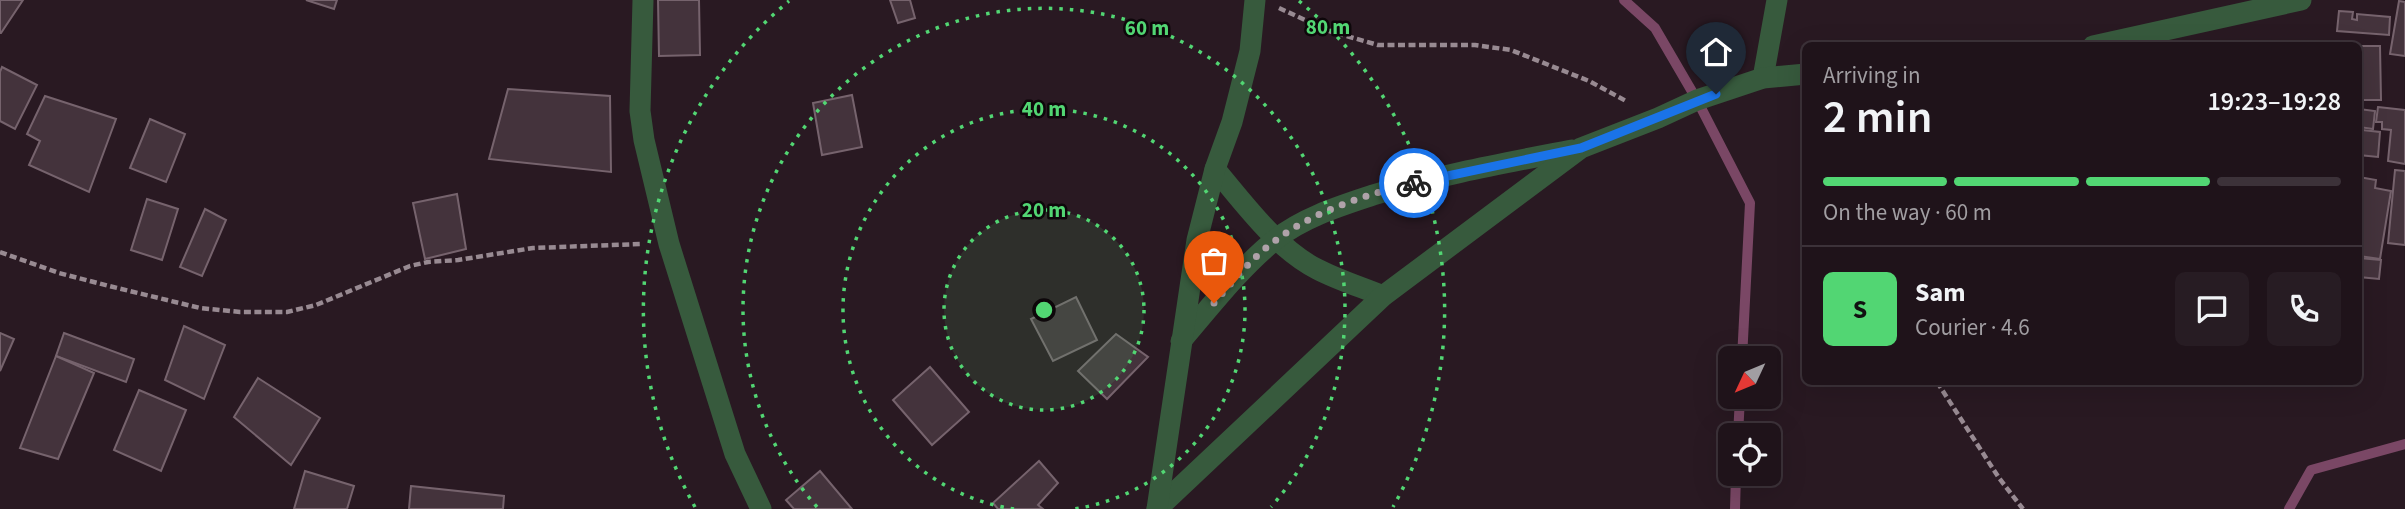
<!DOCTYPE html>
<html lang="en">
<head>
<meta charset="utf-8">
<style>
	body { margin:0; font-family:"Source Sans 3",sans-serif; background:#271c23; color:#f1f3f6; height:100vh; display:flex; flex-direction:column; font-size:26px; white-space:nowrap }
	* { box-sizing:border-box; margin:0 }
	p { font-size:23px; color:#a19ea2 }
	.icon { flex:none; width:38px; height:38px; fill:none; stroke:currentColor; stroke-width:2; stroke-linecap:round; stroke-linejoin:round }
	.map { position:relative; flex:1; overflow:hidden }
	.details { position:absolute; left:1802px; top:42px; width:560px; height:343px; display:flex; flex-direction:column; background:#1f131a; border-radius:10px; box-shadow:0 7px 28px #0002,0 0 0 2px #3c3239 }
	.details>* { flex:none }
	.needle { width:46px; rotate:226deg }
	.controls { position:absolute; left:1718px; top:346px; display:grid; gap:14px }
	.controls a { display:grid; place-items:center; width:63px; height:63px; border-radius:10px; background:#1f131a; box-shadow:0 7px 28px #0002,0 0 0 2px #3c3239; font-size:35px }
	.pin { position:absolute; display:grid; place-items:center; width:60px; height:60px; color:#fff; margin:-72px -30px; border-radius:50% 50% 50% 0; rotate:-45deg; box-shadow:0 0 7px #0007 }
	.pin .icon { rotate:45deg }
	.courier { position:absolute; display:grid; place-items:center; width:70px; height:70px; margin:-35px; border:5px solid #1a73e8; border-radius:50%; background:#fff; color:#222; box-shadow:0 2px 9px #0007 }
	.overview em { font-style:normal; font-weight:600 }
	.overview div { display:flex; flex-direction:column-reverse }
	.overview { display:flex; align-items:center; justify-content:space-between; height:119px; padding:0 21px }
	h1 { font-size:46px; font-weight:600; line-height:52px }
	.bar { display:grid; grid-template-columns:repeat(4,1fr); gap:10px 7px; align-content:center; height:84px; padding:0 21px }
	.bar i { height:9px; border-radius:5px; background:#3c3239 }
	.bar .active { background:#52d673 }
	.bar p { grid-column:span 4 }
	.line { display:flex; align-items:center; gap:18px; padding:0 21px; border-top:2px solid #3c3239 }
	.line div { flex:1 }
	.round { display:grid; place-items:center; flex:none; width:74px; height:74px; border-radius:10px; background:#271c23 }
	.map>svg:first-child { display:block }
	.lines { fill:none; stroke-linecap:round; stroke-linejoin:round }
	.stream { stroke:#7a4765; stroke-width:10 }
	.building { fill:#44333c; stroke:#76636d; stroke-width:2 }
	.path { stroke:#988a92; stroke-width:4.5; stroke-dasharray:7 3.5; stroke-linecap:butt }
	.minor { stroke:#375a3d; stroke-width:21 }
	.done { stroke:#afa2a9; stroke-width:7; stroke-dasharray:0 12.6 }
	.route { stroke:#1a73e8; stroke-width:9 }
	.ring { fill:none; stroke:#52d673; stroke-width:3.5; stroke-dasharray:3.5 7 }
	.centre { fill:#52d673; stroke:#0d070a; stroke-width:3.5 }
	.ring-label { font-size:21px; text-anchor:middle; font-weight:bold; fill:#52d673; stroke:#0d070a; stroke-width:5; stroke-linejoin:round; paint-order:stroke }
</style>
</head>
<body>
<div class="map">
<svg width="2405" height="509" viewBox="0 0 2405 509">
	<rect width="100%" height="100%" fill="#291922"/>
	<g class="lines">
		<!-- stream -->
		<g class="stream">
			<path d="M1624 0 1655 28 1697 100 1750 203 1742 359"/>
			<path d="M1738 436 1740 397"/>
			<path d="M1735 509 1736 474"/>
			<path d="M2289 509 2311 470 2405 444"/>
		</g>
	</g>
	<!-- building -->
	<g class="building">
		<path d="M0 0H23L1 33H0Z"/>
		<path d="M306 0H337L334 9Z"/>
		<path d="M658 0H699L700 55 659 56Z"/>
		<path d="M890 0H910L915 18 898 23Z"/>
		<path d="M2399 1 2405 2V56L2390 54Z"/>
		<path d="M2339 11 2353 12 2352 19 2357 20V14L2390 17 2389 35 2337 31Z"/>
		<path d="M2359 46H2380L2381 100H2359Z"/>
		<path d="M2 67 37 85 15 129 0 121V72Z"/>
		<path d="M508 89 610 96 611 172 489 159Z"/>
		<path d="M852 95 862 147 822 155 813 103Z"/>
		<path d="M45 96 116 119 89 192 29 165 40 141 27 134Z"/>
		<path d="M2378 107 2405 110V164L2388 161 2391 130 2382 129V122H2376Z"/>
		<path d="M2359 109 2375 111 2373 129 2359 127Z"/>
		<path d="M150 119 185 134 166 182 130 168Z"/>
		<path d="M2362 130 2380 132 2378 157 2359 155Z"/>
		<path d="M2395 170 2405 171V245L2388 243Z"/>
		<path d="M2359 177 2376 180 2375 188 2391 191 2380 259 2359 256Z"/>
		<path d="M457 194 466 249 425 259 413 203Z"/>
		<path d="M147 199 178 209 162 260 131 250Z"/>
		<path d="M205 209 226 220 202 276 180 267Z"/>
		<path d="M2359 258 2381 260 2379 279 2359 277Z"/>
		<path d="M1076 297 1097 340 1053 361 1031 319Z"/>
		<path d="M184 326 225 345 204 399 165 380Z"/>
		<path d="M0 333 14 339 0 371Z"/>
		<path d="M64 333 134 359 126 382 56 356Z"/>
		<path d="M1116 334 1148 357 1107 399 1078 371Z"/>
		<path d="M56 356 94 373 58 459 20 448Z"/>
		<path d="M930 367 969 412 932 445 893 400Z"/>
		<path d="M258 378 320 418 291 465 234 417Z"/>
		<path d="M139 390 186 410 161 471 114 450Z"/>
		<path d="M1039 461 1058 483 1038 505 1043 509H998L993 503Z"/>
		<path d="M305 471 354 486 347 509H294Z"/>
		<path d="M820 471 852 509H794L786 500Z"/>
		<path d="M411 486 504 496 503 509H409Z"/>
	</g>
	<g class="lines">
		<!-- path -->
		<g class="path">
			<path d="M1279 8 1329 31 1378 45H1475L1511 50 1589 81 1626 101"/>
			<path d="M0 252 59 273 109 286 200 308 240 312H287L316 305 410 266 428 262 458 260 533 248 640 244"/>
			<path d="M1937 382 1999 478 2023 509"/>
		</g>
		<!-- minor -->
		<g class="minor">
			<path d="M643 0 640 111 644 140 669 244 735 454 761 509"/>
			<path d="M2093 46 2301 0"/>
			<path d="M1763 78 1777 0"/>
			<path d="M1215 169C1243 202 1277 249 1317 269 1338 280 1361 287 1383 296"/>
			<path d="M1181 341C1211 306 1240 268 1276 239 1304 217 1340 206 1373 195 1438 175 1505 163 1572 150"/>
			<path d="M1157 509 1383 296 1581 148 1658 118 1697 100 1763 78 1806 74"/>
			<path d="M1157 509 1197 240 1215 169 1232 122 1250 51 1255 0"/>
		</g>
	</g>
	<g class="lines">
		<!-- done -->
		<path class="done" d="M1214 303C1234 280 1254 255 1279 238 1317 210 1368 194 1414 183"/>
		<!-- route -->
		<path class="route" d="M1414 183 1581 148 1716 94"/>
	</g>
	<!-- distance rings -->
	<circle cx="1044" cy="310" r="100" fill="#52d673" fill-opacity=".12"/>
	<g class="ring">
		<circle cx="1044" cy="310" r="100"/>
		<path d="M1014 509A201 201 0 1 1 1074 509"/>
		<path d="M817 507A301 301 0 1 1 1271 507"/>
		<path d="M695 507A401 401 0 0 1 789 1M1299 1A401 401 0 0 1 1393 507"/>
	</g>
	<circle cx="1044" cy="310" r="10" class="centre"/>
	<g class="ring-label">
		<text x="1328" y="34">80 m</text>
		<text x="1147" y="35">60 m</text>
		<text x="1044" y="116">40 m</text>
		<text x="1044" y="217">20 m</text>
	</g>
</svg>
<div class="controls">
<a><svg class="needle" viewBox="-14 -14 28 28"><path d="M0-13l5 13h-10z" fill="#e53935"/><path d="M0 13l5-13h-10z" fill="#a19ea2"/></svg></a>
<a><svg class="icon" aria-label="locate" viewBox="0 0 24 24"><circle cx="12" cy="12" r="6"/><path d="M12 2v4M12 18v4M2 12h4M18 12h4"/></svg></a>
</div>
<div class="pin" style="left:1214px;top:303px;background:#ea580c"><svg class="icon" aria-label="bag" viewBox="0 0 24 24"><path d="M5 8h14l-1 12H6zM9 8a3 3 0 0 1 6 0"/></svg></div>
<div class="pin" style="left:1716px;top:94px;background:#1f2937"><svg class="icon" aria-label="home" viewBox="0 0 24 24"><path d="M3 11l9-7 9 7M6 9v11h12V9"/></svg></div>
<div class="courier" style="left:1414px;top:183px"><svg class="icon" aria-label="bike" viewBox="0 0 24 24"><circle cx="6" cy="16" r="4"/><circle cx="18" cy="16" r="4"/><path d="M6 16l4-8h5l3 8M10 8l3 8H6M13 5h3"/></svg></div>
<section class="details">
<div class="overview"><div><h1>2 min</h1><p>Arriving in</p></div><em>19:23–19:28</em></div>
<div class="bar"><i class="active"></i><i class="active"></i><i class="active"></i><i></i><p>On the way · 60 m</p></div>
<div class="line" style="height:126px"><b class="round" style="background:#52d673;color:#111">S</b><div><b>Sam</b><p>Courier · 4.6</p></div><a class="round"><svg class="icon" aria-label="chat" viewBox="0 0 24 24"><path d="M4 5h16v11H9l-5 4z"/></svg></a><a class="round"><svg class="icon" aria-label="phone" viewBox="0 0 24 24"><path d="M5 4h4l2 5-3 2q2 4 5 5l2-3 5 2v4C11 20 4 13 5 4z"/></svg></a></div>
</section>
</div>
</body>
</html>
